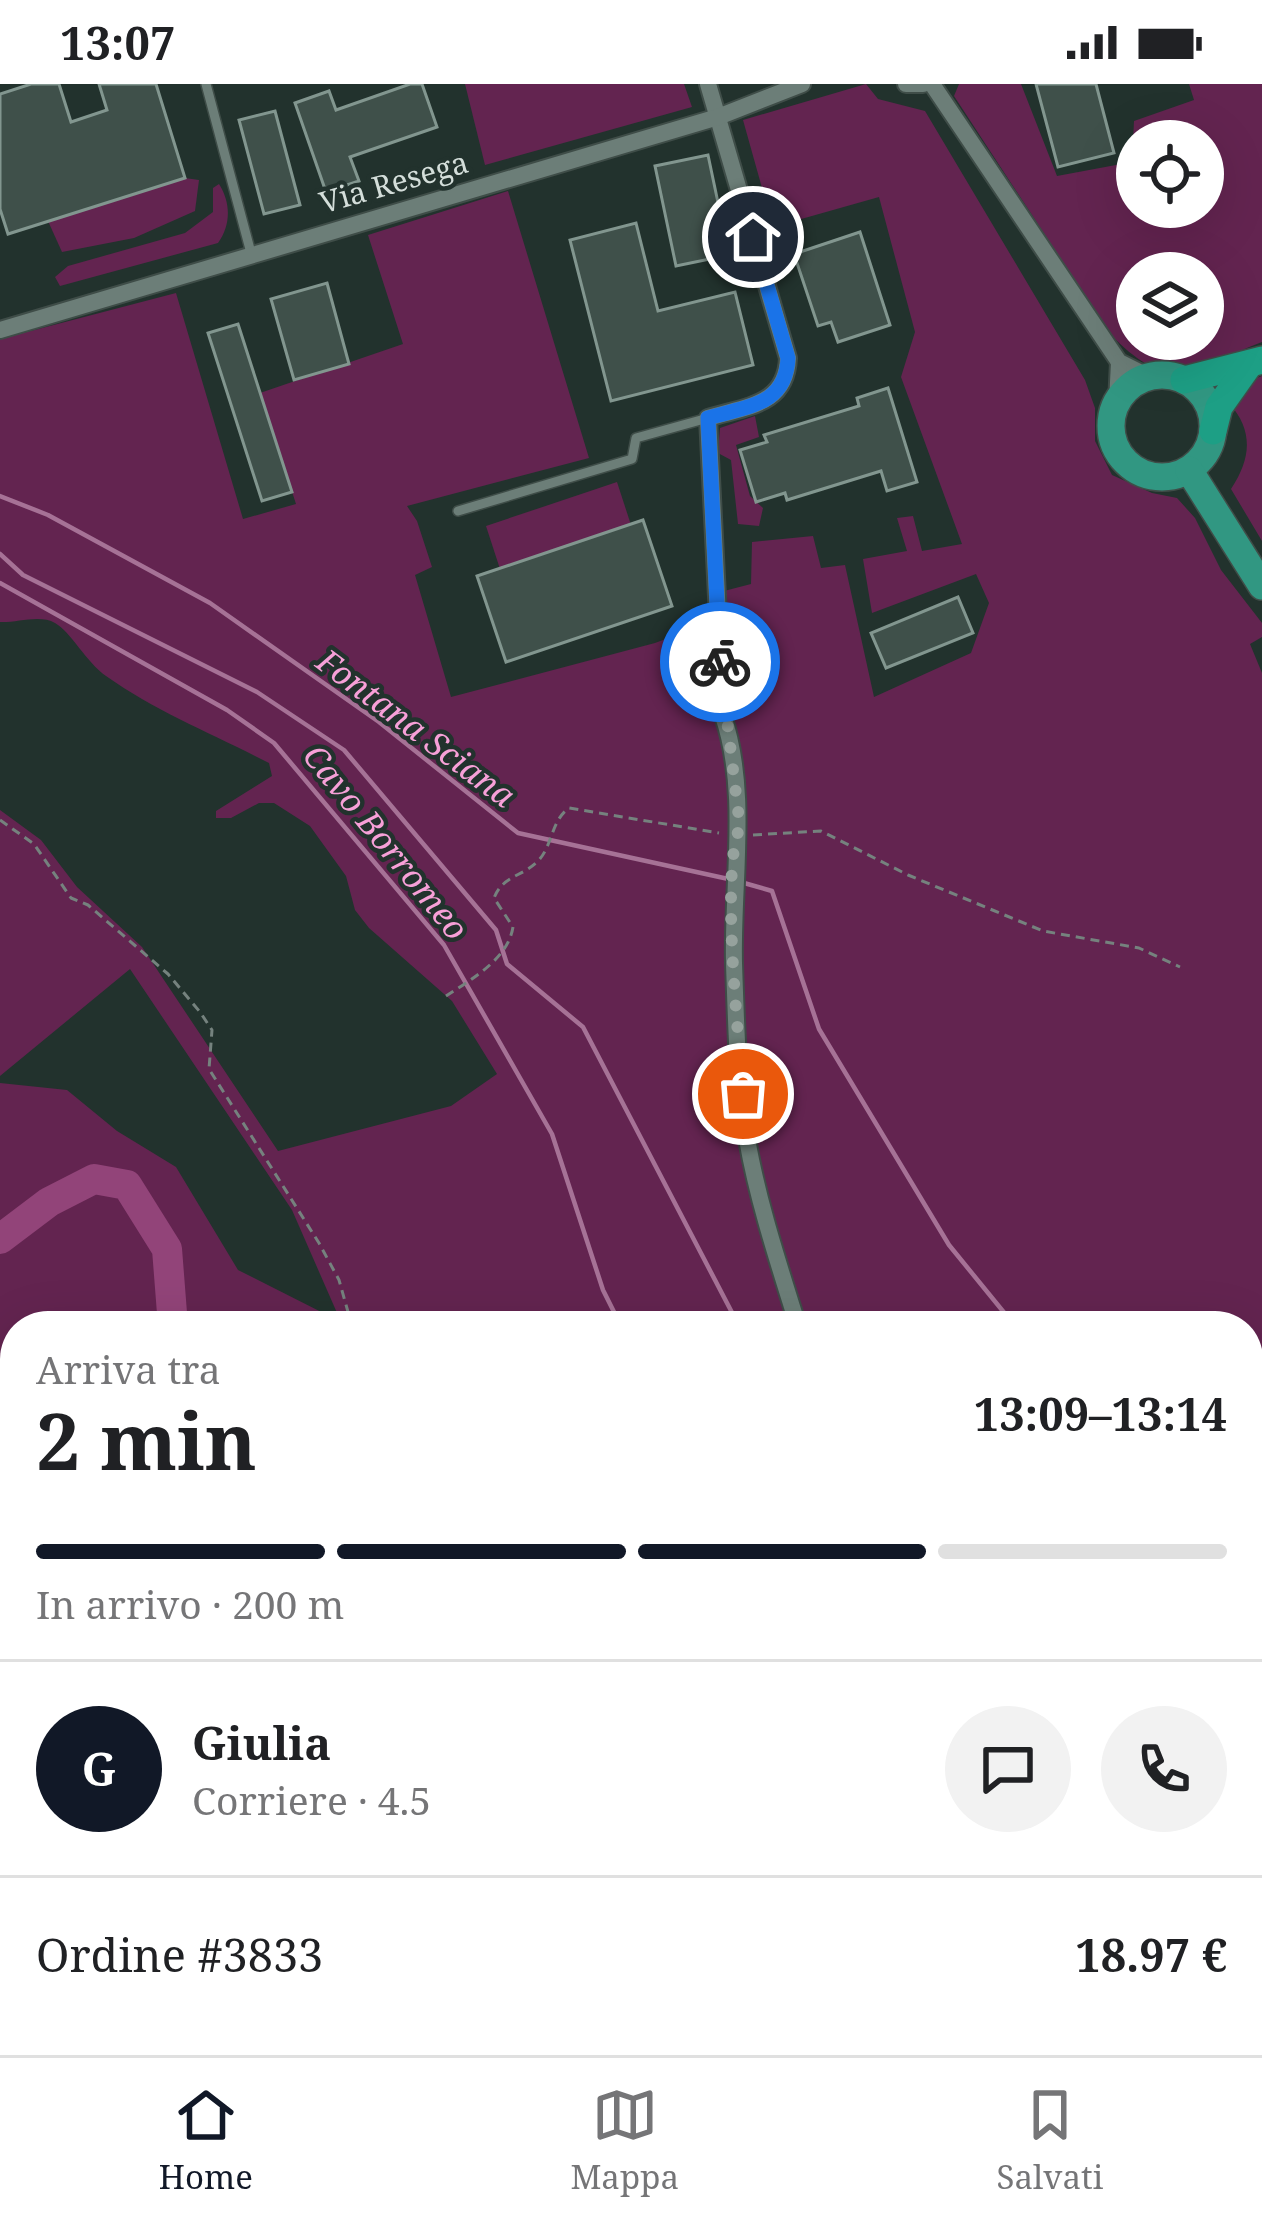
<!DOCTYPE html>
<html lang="it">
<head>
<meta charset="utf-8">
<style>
	body { margin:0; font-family:"Noto Serif",serif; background:#f2f2f2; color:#202124; height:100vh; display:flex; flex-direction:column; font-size:45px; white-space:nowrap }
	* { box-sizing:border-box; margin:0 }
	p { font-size:39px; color:#757577 }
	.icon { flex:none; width:66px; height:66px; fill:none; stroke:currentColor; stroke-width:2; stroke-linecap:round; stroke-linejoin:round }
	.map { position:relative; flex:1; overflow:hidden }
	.sheet { position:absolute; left:0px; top:1227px; width:1263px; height:744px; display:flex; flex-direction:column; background:#fff; border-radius:48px 48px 0 0; box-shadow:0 12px 48px #0002 }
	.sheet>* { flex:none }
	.controls { position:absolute; left:1116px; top:36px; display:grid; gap:24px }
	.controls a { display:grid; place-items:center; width:108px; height:108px; border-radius:50%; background:#fff; box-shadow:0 12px 48px #0002; font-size:60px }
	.pin { position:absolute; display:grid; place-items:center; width:102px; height:102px; color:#fff; margin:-51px; border:6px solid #fff; border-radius:50%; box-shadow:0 3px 12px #0007 }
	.courier { position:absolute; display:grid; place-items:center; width:120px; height:120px; margin:-60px; border:9px solid #1a73e8; border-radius:50%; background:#fff; color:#222; box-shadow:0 3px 15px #0007 }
	.overview em { font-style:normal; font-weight:700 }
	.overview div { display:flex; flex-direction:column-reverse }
	.overview { display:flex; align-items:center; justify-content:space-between; height:204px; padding:0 36px }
	h1 { font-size:78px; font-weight:700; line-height:90px }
	.bar { display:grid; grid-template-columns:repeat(4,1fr); gap:18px 12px; align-content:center; height:144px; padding:0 36px }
	.bar i { height:15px; border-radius:9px; background:#e0e0e0 }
	.bar .selected { background:#111827 }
	.bar p { grid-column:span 4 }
	.line { display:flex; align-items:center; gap:30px; padding:0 36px; border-top:3px solid #e0e0e0 }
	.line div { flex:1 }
	.round { display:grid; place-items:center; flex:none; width:126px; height:126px; border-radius:63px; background:#f2f2f2 }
	.status { display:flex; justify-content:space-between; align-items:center; height:84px; padding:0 60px; background:#fff; direction:ltr }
	.status svg { height:33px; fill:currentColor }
	.tab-bar { display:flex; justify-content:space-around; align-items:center; height:168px; border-top:3px solid #e0e0e0; background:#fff; font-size:33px; color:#757577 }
	.tab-bar a { display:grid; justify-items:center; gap:6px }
	.tab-bar .selected { color:#111827 }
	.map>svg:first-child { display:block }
	.green { fill:#632450; fill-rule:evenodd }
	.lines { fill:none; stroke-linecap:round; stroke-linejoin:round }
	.stream { stroke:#a67296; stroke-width:4.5 }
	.river { stroke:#924479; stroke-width:30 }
	.building { fill:#3f504a; stroke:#82968f; stroke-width:3 }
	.service-casing { stroke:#3f4d48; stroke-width:12 }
	.minor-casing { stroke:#3f4d48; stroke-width:20 }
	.primary-casing { stroke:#3f4d48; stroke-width:30 }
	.trunk-casing { stroke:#3f4d48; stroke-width:30 }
	.path { stroke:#75827e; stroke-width:3; stroke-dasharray:9 6; stroke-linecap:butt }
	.service { stroke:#6c7e78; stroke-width:9 }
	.minor { stroke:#6c7e78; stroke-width:16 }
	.primary { stroke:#319782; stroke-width:27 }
	.trunk { stroke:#1d9f85; stroke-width:27 }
	.done { stroke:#96a29d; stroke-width:12; stroke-dasharray:0 21.6 }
	.route { stroke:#1a73e8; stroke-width:15 }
	.labels { text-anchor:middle; stroke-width:9; stroke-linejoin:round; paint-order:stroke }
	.street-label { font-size:30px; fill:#d4deda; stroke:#22322d }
	.water-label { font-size:33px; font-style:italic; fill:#f7a0d8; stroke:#22322d }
</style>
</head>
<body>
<div class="status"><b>13:07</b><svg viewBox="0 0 49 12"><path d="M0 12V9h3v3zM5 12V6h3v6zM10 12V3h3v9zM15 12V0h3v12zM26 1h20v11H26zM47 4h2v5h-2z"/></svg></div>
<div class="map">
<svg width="1262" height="1971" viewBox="0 0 1262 1971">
	<rect width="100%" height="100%" fill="#22322d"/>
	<!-- green -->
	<g class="green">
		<path d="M465 0H684L692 23 485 81Z"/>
		<path d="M866 0 878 15 925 27 1085 296 1095 324V357L1112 391 1152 409 1177 414 1195 434 1221 486 1262 539V553L1250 560 1262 589V1971H446L450 1956H1248V1242H15V1380L0 1390V999L67 1006 117 1047 176 1083 238 1186 341 1238 292 1126 130 885 0 992V726L41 756 77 803 142 863 278 1067 451 1022 497 990 452 917 369 844 355 826 346 792 310 742 274 719H259L231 734H216V727L272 692 269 679C213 650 157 628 106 592 86 578 71 548 55 539 40 530 16 539 0 538V255L176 209 243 435 296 420 260 309 403 260 368 151 508 107 589 374 407 422 417 437 432 483 415 491 451 613 655 559 729 531 724 507 751 500 752 458 813 452 821 484 845 481 874 613 971 569 989 519 976 490 872 529 863 475 907 467 897 434 913 432 922 467 962 460 901 293 915 248 879 113 773 143 743 36Z"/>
		<path d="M959 0H1021L1057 92 1132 78 1134 37 1194 16 1189 0H1262V258C1192 285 1170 312 1110 250L954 12ZM1137 57H1203V123H1137ZM1137 189H1203V255H1137Z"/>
		<path d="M185 94 199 96 195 127 134 154 62 168 48 137Z"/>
		<path d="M219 100C231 119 231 141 218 159L60 202 55 193 68 182 185 149 213 128V104Z"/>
		<path d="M1262 292V457L1231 405C1251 375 1254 347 1229 319L1247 298Z"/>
		<path d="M755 332 759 353 736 361 750 412 763 424 759 442 738 440 731 376 718 369 720 344Z"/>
		<path d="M617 398 631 441 500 485 486 442Z"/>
		<path d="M0 1775 15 1801V1956H377L375 1970 0 1971Z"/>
	</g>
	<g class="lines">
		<!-- stream -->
		<g class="stream">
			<path d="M0 412 48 431 210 519 379 638 518 749 733 796"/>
			<path d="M0 470 23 491 257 608 344 666 496 846 507 880 583 943 739 1242"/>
			<path d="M0 499 227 626 274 659 444 861 552 1050 603 1206 621 1242"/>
			<path d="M744 799 772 807 819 945 949 1161 1015 1242"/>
			<path d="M1248 1635 1262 1654"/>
			<path d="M827 1956 830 1971"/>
			<path d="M1003 1956 1011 1971"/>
		</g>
		<!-- river -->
		<path class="river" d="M0 1155 49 1118 94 1095 127 1101 167 1165 173 1242"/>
	</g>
	<!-- building -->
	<g class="building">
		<path d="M31 0H59L71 38 107 26 99 0H156L185 94 8 150 0 125V10Z"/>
		<path d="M410 0H422L437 43 350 73 359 97 326 108 295 19 329 7 336 26Z"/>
		<path d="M1036 0H1096L1114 69 1058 83Z"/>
		<path d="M275 27 300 121 264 130 239 36Z"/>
		<path d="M708 71 729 171 676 182 655 82Z"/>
		<path d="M636 139 658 227 735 208 753 281 611 317 570 156Z"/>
		<path d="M860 148 890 241 838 258 831 238 818 242 794 170Z"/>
		<path d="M327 199 349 280 294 296 271 215Z"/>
		<path d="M238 240 292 408 262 417 208 249Z"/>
		<path d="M888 304 917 398 887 407 881 387 787 416 785 409 756 418 740 366 767 358 764 351 859 322 857 314Z"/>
		<path d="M643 436 672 522 506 578 477 492Z"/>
		<path d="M958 513 973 549 886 584 871 549Z"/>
	</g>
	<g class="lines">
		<defs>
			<g id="service">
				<path d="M206 0 251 169"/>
				<path d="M458 427 632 375 636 354 708 334"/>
			</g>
			<g id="minor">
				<path d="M708 0 788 274C786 322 746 322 708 334L723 632C749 708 732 799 734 879 736 936 737 999 747 1055 758 1118 779 1181 798 1242"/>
				<path d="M906 0H923"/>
				<path d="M932 0 1119 278 1149 293"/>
				<path d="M0 246 718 33 802 0"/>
				<path d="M1117 319 1119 278"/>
				<path d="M1248 1950 1262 1959"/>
			</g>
			<g id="primary">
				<circle cx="1162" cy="342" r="51"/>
				<path d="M1189 386 1262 502"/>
			</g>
			<g id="trunk">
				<path d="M1184 296 1262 276"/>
				<path d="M1213 347 1219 323 1248 282"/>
			</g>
		</defs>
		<!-- service casing -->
		<use href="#service" class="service-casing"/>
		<!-- minor casing -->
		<use href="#minor" class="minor-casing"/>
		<!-- primary casing -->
		<use href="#primary" class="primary-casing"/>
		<!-- trunk casing -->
		<use href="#trunk" class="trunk-casing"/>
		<!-- path -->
		<g class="path">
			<path d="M0 736 34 760 71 814 88 821 168 890 200 928 212 946 209 985 319 1159 339 1196 352 1242"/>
			<path d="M753 751 821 747 908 791 1043 847 1139 864 1180 883"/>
			<path d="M446 912C472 895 508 875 513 843L494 814C503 791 523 793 539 776 553 760 551 737 569 724L719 749"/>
			<path d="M0 1309 15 1311"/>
			<path d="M0 1637 15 1631"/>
			<path d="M267 1956V1971"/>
			<path d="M620 1971 641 1956"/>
			<path d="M1019 1971 1021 1956"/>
		</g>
		<!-- service -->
		<use href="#service" class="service"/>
		<!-- minor -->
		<use href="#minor" class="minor"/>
		<!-- primary -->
		<use href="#primary" class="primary"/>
		<!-- trunk -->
		<use href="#trunk" class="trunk"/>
	</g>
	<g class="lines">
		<!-- done -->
		<path class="done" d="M720 578 740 743C720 786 739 955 743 1010"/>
		<!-- route -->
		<path class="route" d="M720 578 708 334C746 322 786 322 788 274L753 153"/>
	</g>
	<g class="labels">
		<!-- street labels -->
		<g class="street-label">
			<text transform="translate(394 99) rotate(-16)" y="10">Via Resega</text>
		</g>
		<!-- water labels -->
		<g class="water-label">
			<text transform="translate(416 644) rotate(37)" y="12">Fontana Sciana</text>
			<text transform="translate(386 758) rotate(51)" y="12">Cavo Borromeo</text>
		</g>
	</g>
</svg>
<div class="controls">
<a><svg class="icon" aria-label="locate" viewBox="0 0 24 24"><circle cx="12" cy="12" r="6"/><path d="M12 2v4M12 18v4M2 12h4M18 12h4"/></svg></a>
<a><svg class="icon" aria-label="layers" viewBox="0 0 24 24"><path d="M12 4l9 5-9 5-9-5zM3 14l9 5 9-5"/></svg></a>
</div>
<div class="pin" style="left:743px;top:1010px;background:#ea580c"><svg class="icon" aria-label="bag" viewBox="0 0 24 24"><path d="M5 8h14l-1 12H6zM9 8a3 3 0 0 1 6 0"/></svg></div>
<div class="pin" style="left:753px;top:153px;background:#1f2937"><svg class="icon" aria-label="home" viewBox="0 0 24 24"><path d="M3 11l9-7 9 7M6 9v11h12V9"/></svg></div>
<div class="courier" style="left:720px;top:578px"><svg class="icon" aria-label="bike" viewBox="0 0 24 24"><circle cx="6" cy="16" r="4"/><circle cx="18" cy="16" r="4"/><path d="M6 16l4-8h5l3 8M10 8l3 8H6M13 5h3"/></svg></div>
<section class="sheet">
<div class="overview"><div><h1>2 min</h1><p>Arriva tra</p></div><em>13:09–13:14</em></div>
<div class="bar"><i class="selected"></i><i class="selected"></i><i class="selected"></i><i></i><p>In arrivo · 200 m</p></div>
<div class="line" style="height:216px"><b class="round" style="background:#111827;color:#fff">G</b><div><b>Giulia</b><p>Corriere · 4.5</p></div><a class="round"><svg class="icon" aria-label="chat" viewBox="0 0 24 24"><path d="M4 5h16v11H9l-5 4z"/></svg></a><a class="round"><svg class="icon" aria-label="phone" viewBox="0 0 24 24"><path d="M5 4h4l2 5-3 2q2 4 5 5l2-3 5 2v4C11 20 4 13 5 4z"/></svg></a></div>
<div class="line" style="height:156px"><div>Ordine #3833</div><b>18.97 €</b></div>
</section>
</div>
<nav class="tab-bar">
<a class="selected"><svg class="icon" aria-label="home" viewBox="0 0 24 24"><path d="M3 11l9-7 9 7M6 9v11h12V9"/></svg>Home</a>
<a><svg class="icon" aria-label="map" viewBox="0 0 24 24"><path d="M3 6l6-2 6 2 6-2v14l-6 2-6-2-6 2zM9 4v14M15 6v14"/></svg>Mappa</a>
<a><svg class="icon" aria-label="saved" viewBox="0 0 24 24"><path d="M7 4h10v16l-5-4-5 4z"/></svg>Salvati</a>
</nav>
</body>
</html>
